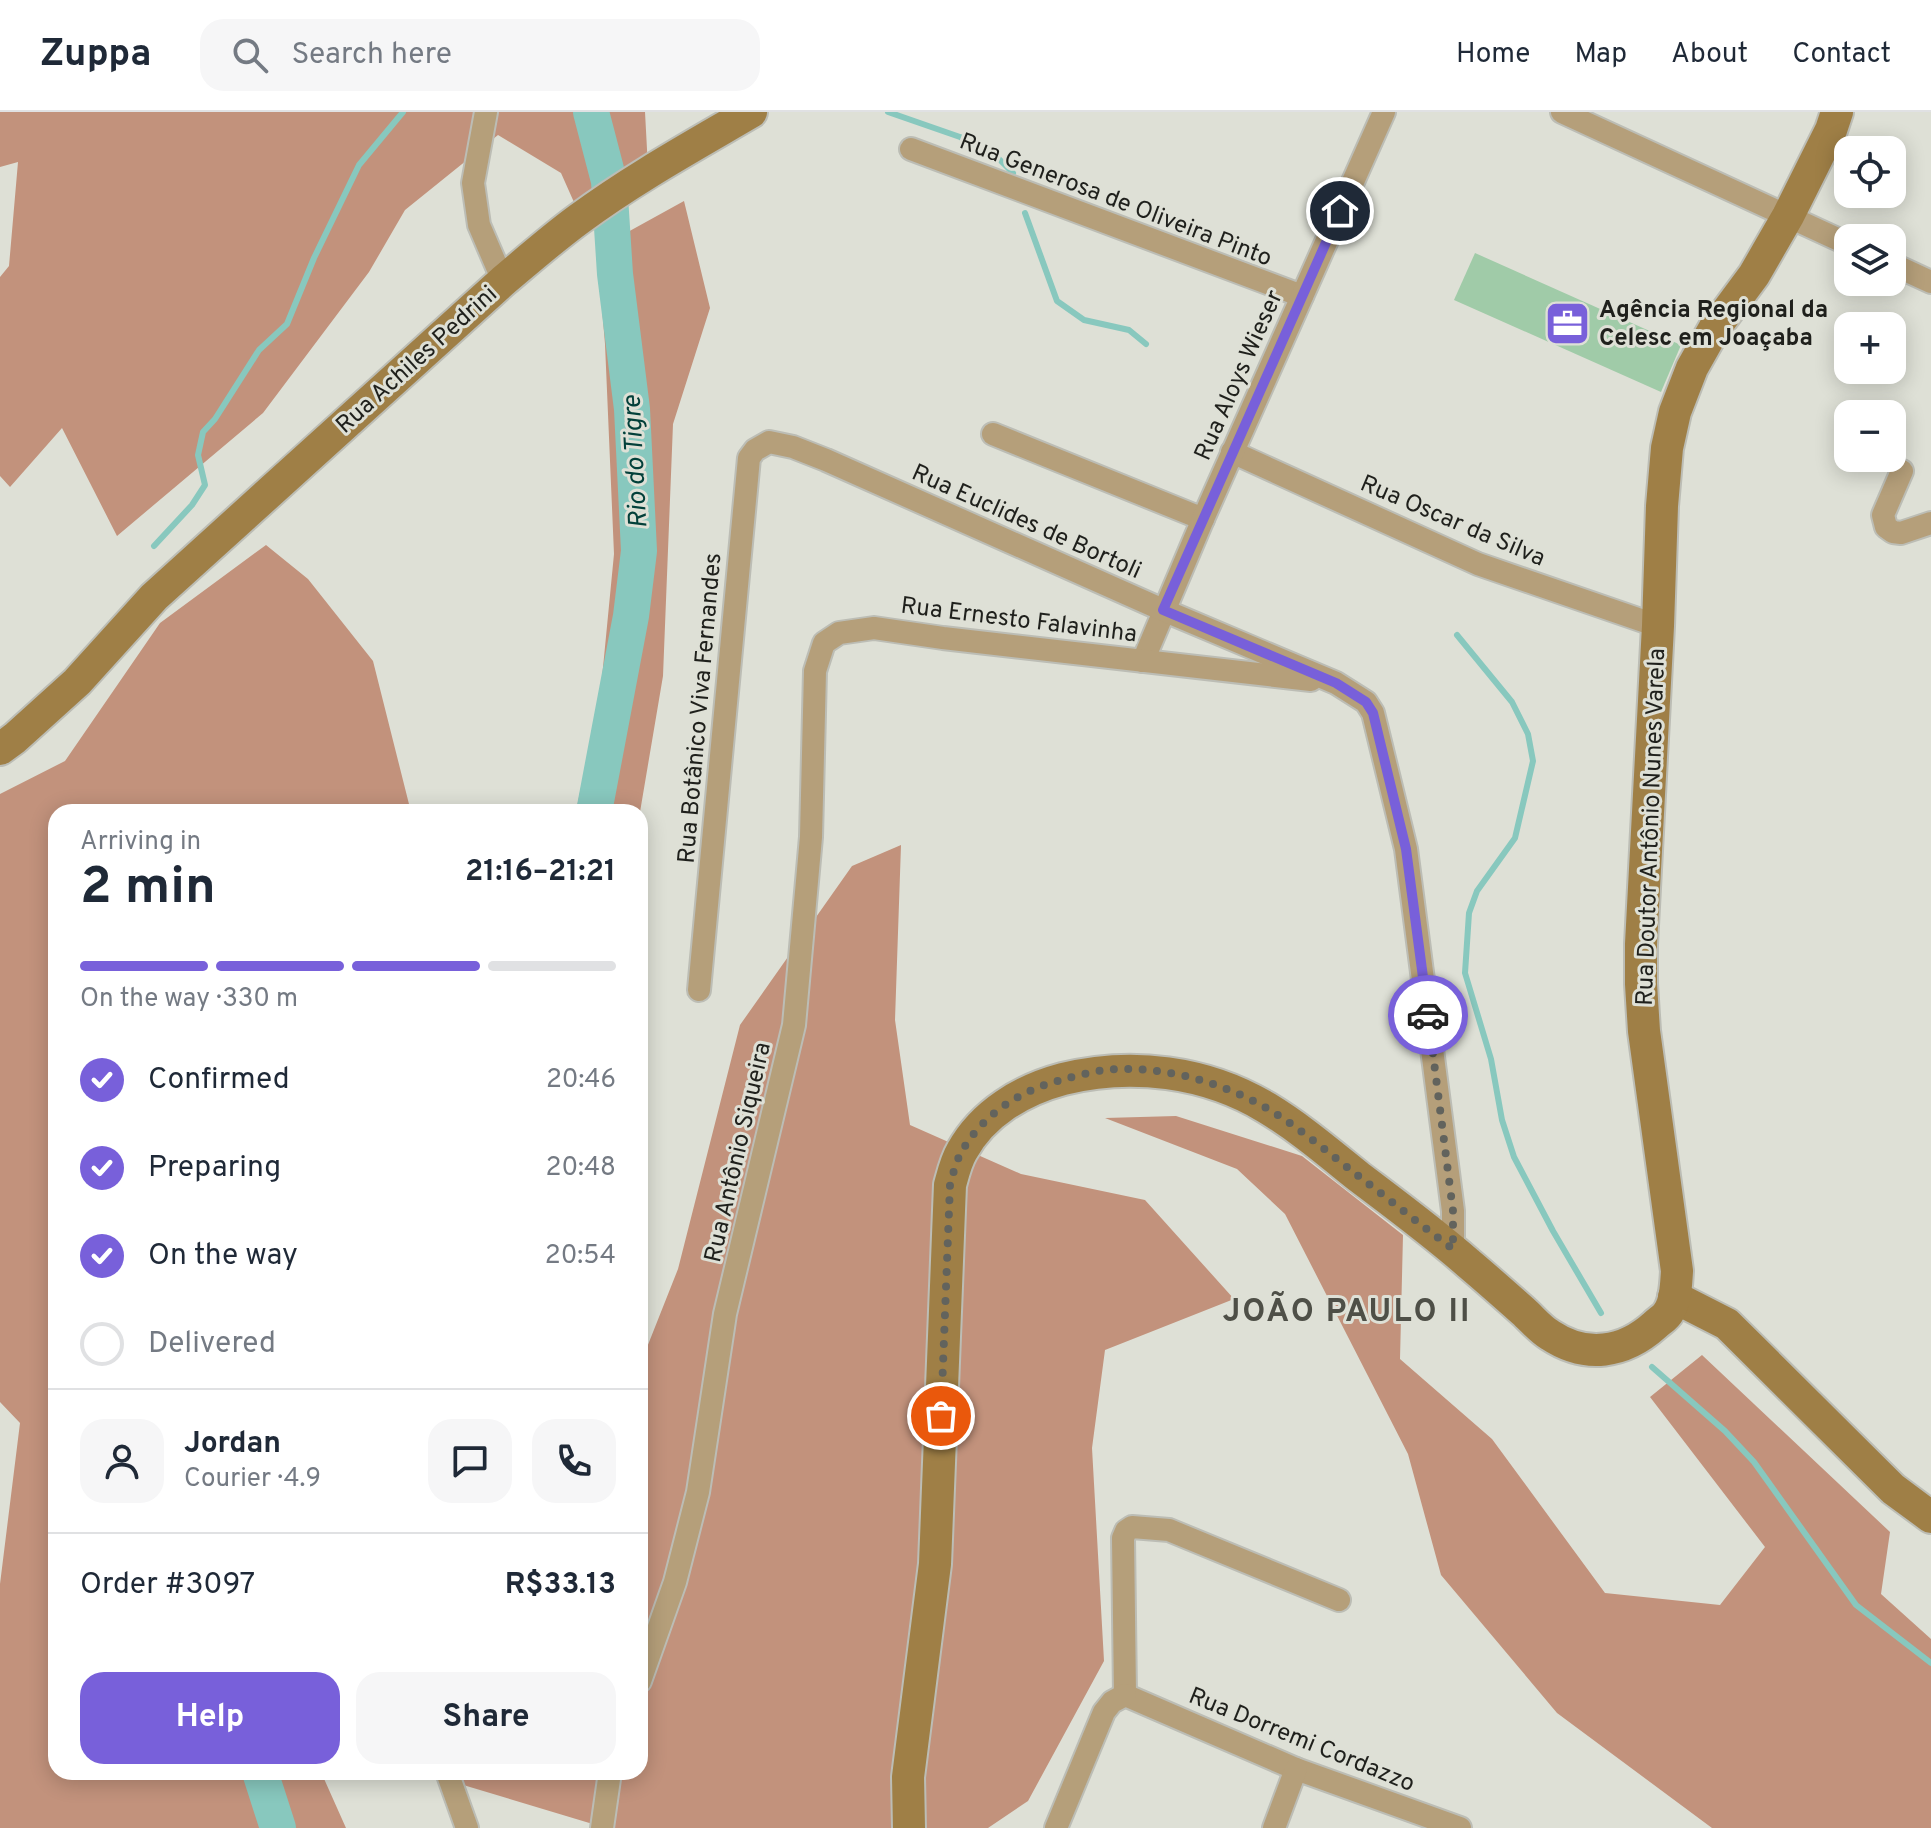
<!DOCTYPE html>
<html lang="en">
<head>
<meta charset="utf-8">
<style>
	body { margin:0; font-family:Overpass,sans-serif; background:#f6f6f7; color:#1f2937; height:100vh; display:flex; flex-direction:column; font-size:30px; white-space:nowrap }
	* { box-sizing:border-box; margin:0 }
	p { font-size:26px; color:#747a83 }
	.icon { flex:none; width:44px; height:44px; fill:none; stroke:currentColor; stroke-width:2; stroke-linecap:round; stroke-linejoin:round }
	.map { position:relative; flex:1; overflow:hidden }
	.drawer { position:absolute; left:48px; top:692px; width:600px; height:976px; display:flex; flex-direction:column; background:#fff; border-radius:24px; box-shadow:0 4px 20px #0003 }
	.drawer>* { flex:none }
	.controls { position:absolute; left:1834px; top:24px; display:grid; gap:16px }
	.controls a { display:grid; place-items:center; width:72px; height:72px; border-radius:16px; background:#fff; box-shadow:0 4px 20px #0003; font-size:40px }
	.pin { position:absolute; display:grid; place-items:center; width:68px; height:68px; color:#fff; margin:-34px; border:4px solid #fff; border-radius:50%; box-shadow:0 2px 8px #0007 }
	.courier { position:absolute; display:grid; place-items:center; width:80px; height:80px; margin:-40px; border:6px solid #7860da; border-radius:50%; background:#fff; color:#222; box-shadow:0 2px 10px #0007 }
	.overview em { font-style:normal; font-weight:700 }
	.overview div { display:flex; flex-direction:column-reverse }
	.overview { display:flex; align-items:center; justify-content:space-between; height:136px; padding:0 32px }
	h1 { font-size:52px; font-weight:700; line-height:60px }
	.bar { display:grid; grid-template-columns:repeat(4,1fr); gap:12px 8px; align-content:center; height:96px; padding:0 32px }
	.bar i { height:10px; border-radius:6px; background:#e0e1e3 }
	.bar .on { background:#7860da }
	.bar p { grid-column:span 4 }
	.line { display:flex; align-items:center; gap:20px; padding:0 32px; border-top:2px solid #e0e1e3 }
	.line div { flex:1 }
	.round { display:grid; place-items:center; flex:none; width:84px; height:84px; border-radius:24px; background:#f6f6f7 }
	ol { padding:0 32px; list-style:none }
	li { display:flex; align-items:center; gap:24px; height:88px }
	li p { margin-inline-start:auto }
	li .icon { padding:8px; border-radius:50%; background:#7860da; color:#fff; stroke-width:4 }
	li:last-child { color:#747a83 }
	li i { width:44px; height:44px; border:4px solid #e0e1e3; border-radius:50% }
	.cta { display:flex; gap:16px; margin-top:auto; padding:16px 32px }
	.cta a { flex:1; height:92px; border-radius:24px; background:#7860da; color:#fff; font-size:32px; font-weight:700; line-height:92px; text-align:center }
	.cta a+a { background:#f6f6f7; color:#1f2937 }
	header { display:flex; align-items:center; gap:48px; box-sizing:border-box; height:112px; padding:0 40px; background:#fff; border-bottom:2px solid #e0e1e3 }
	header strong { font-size:38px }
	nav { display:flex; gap:44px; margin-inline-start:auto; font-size:28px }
	.search { width:560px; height:72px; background:#f6f6f7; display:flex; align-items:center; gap:20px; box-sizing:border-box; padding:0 28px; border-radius:24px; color:#747a83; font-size:30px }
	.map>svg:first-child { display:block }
	.forest { fill:#c2927c }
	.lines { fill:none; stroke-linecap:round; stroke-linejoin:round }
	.stream { stroke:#88c8be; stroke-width:6 }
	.river { stroke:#88c8be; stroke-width:36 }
	.building { fill:#a0cba8 }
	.street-casing { stroke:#bcbdb5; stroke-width:26 }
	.secondary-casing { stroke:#bcbdb5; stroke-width:36 }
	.street { stroke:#b59f7a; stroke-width:22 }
	.secondary { stroke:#9f7f46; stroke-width:32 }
	.done { stroke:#62635d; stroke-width:8; stroke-dasharray:0 14.4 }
	.route { stroke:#7860da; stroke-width:10 }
	.labels { text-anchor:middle; stroke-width:6; stroke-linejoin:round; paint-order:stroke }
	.street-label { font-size:24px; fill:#1f201c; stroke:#dee0d6 }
	.poi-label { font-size:24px; font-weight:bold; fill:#1f201c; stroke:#dee0d6; text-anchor:start }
	.water-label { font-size:26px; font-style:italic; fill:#03403a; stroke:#dee0d6 }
	.district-label { font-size:32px; font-weight:bold; letter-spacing:2px; fill:#4e4f47; stroke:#dee0d6 }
</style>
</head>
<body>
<header>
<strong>Zuppa</strong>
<div class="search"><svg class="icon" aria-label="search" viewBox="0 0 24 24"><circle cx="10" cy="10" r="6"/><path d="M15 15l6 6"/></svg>Search here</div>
<nav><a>Home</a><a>Map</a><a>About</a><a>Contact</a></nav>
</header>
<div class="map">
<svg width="1931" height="1716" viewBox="0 0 1931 1716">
	<rect width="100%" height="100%" fill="#dee0d6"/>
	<!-- forest -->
	<g class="forest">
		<path d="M0 0H645L648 56 577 97 561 61 498 23 405 98 369 160 263 301 117 424 62 316 10 375 0 364V165L9 154 18 50 0 55Z"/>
		<path d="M684 89 710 196 673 312 663 564 640 700H576L581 675 592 660 607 590 601 576 614 442 605 232 597 137Z"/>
		<path d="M266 433 308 467 373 549 411 700H56V1660H321L346 1716H0V1472L20 1311 0 1290V682L65 649 160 511Z"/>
		<path d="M901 733 895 908 910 1013 1021 1062 1145 1088 1234 1187 1105 1238 1092 1336 1104 1549 1028 1689 988 1716H606L420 1660H640V1253L678 1157 740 913 852 754Z"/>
		<path d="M1176 1004 1302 1044 1403 1123 1400 1247 1492 1327 1605 1481 1720 1493 1765 1435 1650 1285 1702 1243 1890 1420 1881 1482 1931 1527V1716H1712L1557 1601 1441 1463 1408 1342 1285 1102 1237 1057 1105 1006Z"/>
	</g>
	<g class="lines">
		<!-- stream -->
		<g class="stream">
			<path d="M888 0 960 25 995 43 1013 61"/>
			<path d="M1025 101 1057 189 1084 208 1129 218 1146 232"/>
			<path d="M154 434 192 393 205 373 198 343 203 320 215 307 259 238 287 212 314 146 359 53 403 0"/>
			<path d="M1457 523 1512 590 1528 622 1533 649 1515 726 1477 779 1469 801 1465 861 1491 947 1502 1008 1514 1045 1553 1119 1601 1201"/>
			<path d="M1652 1255 1725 1319 1754 1350 1856 1493 1931 1551"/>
		</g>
		<!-- river -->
		<g class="river">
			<path d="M591 0 609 69 615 162 632 297 639 439 631 504 594 700"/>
			<path d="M260 1660 278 1716"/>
		</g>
	</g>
	<!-- building -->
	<path class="building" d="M1475 141 1681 233 1661 280 1454 188Z"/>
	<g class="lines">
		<defs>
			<g id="street">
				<path d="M486 0 473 71 479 113 503 169"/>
				<path d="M1562 0 1848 132"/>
				<path d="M911 37 1302 184"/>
				<path d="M1892 152 1931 170"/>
				<path d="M993 322 1203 407"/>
				<path d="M1232 340 1478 452 1658 514"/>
				<path d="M1902 359 1883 403 1886 415 1893 420 1901 421 1931 411"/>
				<path d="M1143 549 1203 407 1384 0"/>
				<path d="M699 878 749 346 755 338 769 330 793 335 826 348 1163 498 1336 571 1366 590 1373 601 1406 737 1453 1099V1137"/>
				<path d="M640 1569 675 1470 698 1380 725 1202 794 913 811 725 815 559 824 531 839 521 874 516 943 526 1311 568"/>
				<path d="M1125 1583 1123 1426 1126 1419 1132 1415 1169 1418 1339 1488"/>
				<path d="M1125 1583 1296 1657 1460 1716"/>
				<path d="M447 1660 467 1716"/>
				<path d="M602 1716 610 1660"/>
				<path d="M1056 1716 1104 1600 1112 1590 1125 1583"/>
				<path d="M1274 1716 1296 1657"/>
			</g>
			<g id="secondary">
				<path d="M0 637 15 626 77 570 154 485 503 169C528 148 553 126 579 107 633 67 693 34 751 0"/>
				<path d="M1674 1185 1727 1212 1893 1377 1931 1405"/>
				<path d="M909 1716 908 1665 935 1452 950 1073C953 1062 956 1049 962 1039 983 1001 1022 978 1063 967 1131 950 1206 959 1267 996 1300 1016 1329 1041 1359 1065 1396 1093 1434 1121 1468 1151 1487 1167 1505 1183 1523 1199 1532 1207 1540 1217 1550 1223 1586 1247 1624 1241 1655 1213 1659 1209 1666 1205 1668 1201 1676 1189 1676 1173 1677 1159L1644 919 1641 872V832L1658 514 1662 394 1667 336 1675 300 1692 256 1714 217 1754 163 1788 104 1831 18 1837 0"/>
			</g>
		</defs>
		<!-- street casing -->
		<use href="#street" class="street-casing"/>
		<!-- secondary casing -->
		<use href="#secondary" class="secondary-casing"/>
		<!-- street -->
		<use href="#street" class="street"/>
		<!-- secondary -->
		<use href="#secondary" class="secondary"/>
	</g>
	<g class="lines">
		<!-- done -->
		<path class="done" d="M941 1304 950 1073C953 1062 956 1049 962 1039 982 1004 1019 979 1058 969 1073 965 1089 960 1105 958 1159 953 1216 968 1263 994 1293 1011 1320 1034 1347 1055 1382 1082 1417 1110 1453 1137V1099L1428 903"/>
		<!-- route -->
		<path class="route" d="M1340 99 1163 498 1336 571 1366 590 1373 601 1406 737 1428 903"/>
	</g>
	<!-- icons -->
	<defs>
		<symbol id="office-square" viewBox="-11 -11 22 22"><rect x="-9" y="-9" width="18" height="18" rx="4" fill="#7860da" stroke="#dee0d6"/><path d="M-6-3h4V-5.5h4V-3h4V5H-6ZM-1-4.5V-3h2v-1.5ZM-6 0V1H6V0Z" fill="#fff"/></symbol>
	</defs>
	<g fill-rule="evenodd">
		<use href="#office-square" x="1542" y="186" width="51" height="51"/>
	</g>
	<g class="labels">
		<!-- street labels -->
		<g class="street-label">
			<text transform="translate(1116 87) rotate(21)" y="8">Rua Generosa de Oliveira Pinto</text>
			<text transform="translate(416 247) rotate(-42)" y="8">Rua Achiles Pedrini</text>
			<text transform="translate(1238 263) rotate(-66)" y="8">Rua Aloys Wieser</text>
			<text transform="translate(1453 408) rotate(23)" y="8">Rua Oscar da Silva</text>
			<text transform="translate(1027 409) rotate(24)" y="8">Rua Euclides de Bortoli</text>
			<text transform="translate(1019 507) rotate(7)" y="8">Rua Ernesto Falavinha</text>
			<text transform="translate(699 596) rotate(-85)" y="8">Rua Botânico Viva Fernandes</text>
			<text transform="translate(1650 715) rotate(-88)" y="8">Rua Doutor Antônio Nunes Varela</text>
			<text transform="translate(737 1040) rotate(-77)" y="8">Rua Antônio Siqueira</text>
			<text transform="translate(1302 1627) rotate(22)" y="8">Rua Dorremi Cordazzo</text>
		</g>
		<!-- poi labels -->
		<g class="poi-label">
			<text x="1599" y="205">Agência Regional da<tspan x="1599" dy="28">Celesc em Joaçaba</tspan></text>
		</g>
		<!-- water labels -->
		<g class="water-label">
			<text transform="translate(634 350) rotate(-93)" y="9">Rio do Tigre</text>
		</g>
		<!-- district labels -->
		<g class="district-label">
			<text x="1347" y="1209">JOÃO PAULO II</text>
		</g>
	</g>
</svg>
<div class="controls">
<a><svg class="icon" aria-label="locate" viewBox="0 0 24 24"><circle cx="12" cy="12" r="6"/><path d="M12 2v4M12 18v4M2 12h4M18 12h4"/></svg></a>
<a><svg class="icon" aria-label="layers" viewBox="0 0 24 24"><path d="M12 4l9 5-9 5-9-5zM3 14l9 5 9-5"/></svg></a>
<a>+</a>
<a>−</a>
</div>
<div class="pin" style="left:941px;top:1304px;background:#ea580c"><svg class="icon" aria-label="bag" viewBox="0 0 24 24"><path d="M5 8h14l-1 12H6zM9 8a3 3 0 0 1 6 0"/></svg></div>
<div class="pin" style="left:1340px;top:99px;background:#1f2937"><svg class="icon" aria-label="home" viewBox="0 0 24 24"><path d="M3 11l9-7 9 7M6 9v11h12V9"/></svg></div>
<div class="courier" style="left:1428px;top:903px"><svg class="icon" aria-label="car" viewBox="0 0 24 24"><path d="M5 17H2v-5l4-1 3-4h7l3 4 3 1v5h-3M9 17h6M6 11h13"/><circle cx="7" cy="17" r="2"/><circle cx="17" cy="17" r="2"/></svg></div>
<section class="drawer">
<div class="overview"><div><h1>2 min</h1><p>Arriving in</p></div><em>21:16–21:21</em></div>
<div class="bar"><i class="on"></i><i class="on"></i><i class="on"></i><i></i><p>On the way · 330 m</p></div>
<ol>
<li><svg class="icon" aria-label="check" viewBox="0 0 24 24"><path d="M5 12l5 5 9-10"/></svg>Confirmed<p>20:46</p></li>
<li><svg class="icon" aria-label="check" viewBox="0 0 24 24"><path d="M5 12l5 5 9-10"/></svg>Preparing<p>20:48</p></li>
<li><svg class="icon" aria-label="check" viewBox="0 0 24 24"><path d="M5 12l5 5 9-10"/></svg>On the way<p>20:54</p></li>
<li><i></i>Delivered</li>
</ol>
<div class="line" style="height:144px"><a class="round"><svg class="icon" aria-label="person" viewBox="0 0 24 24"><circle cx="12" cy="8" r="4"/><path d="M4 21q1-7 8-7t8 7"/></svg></a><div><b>Jordan</b><p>Courier · 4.9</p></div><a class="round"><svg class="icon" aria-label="chat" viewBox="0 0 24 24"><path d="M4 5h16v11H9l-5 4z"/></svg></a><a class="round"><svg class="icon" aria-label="phone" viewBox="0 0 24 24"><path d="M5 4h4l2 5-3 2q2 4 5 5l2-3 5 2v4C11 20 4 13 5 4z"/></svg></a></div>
<div class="line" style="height:104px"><div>Order #3097</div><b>R$33.13</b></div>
<div class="cta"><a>Help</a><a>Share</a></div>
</section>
</div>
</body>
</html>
